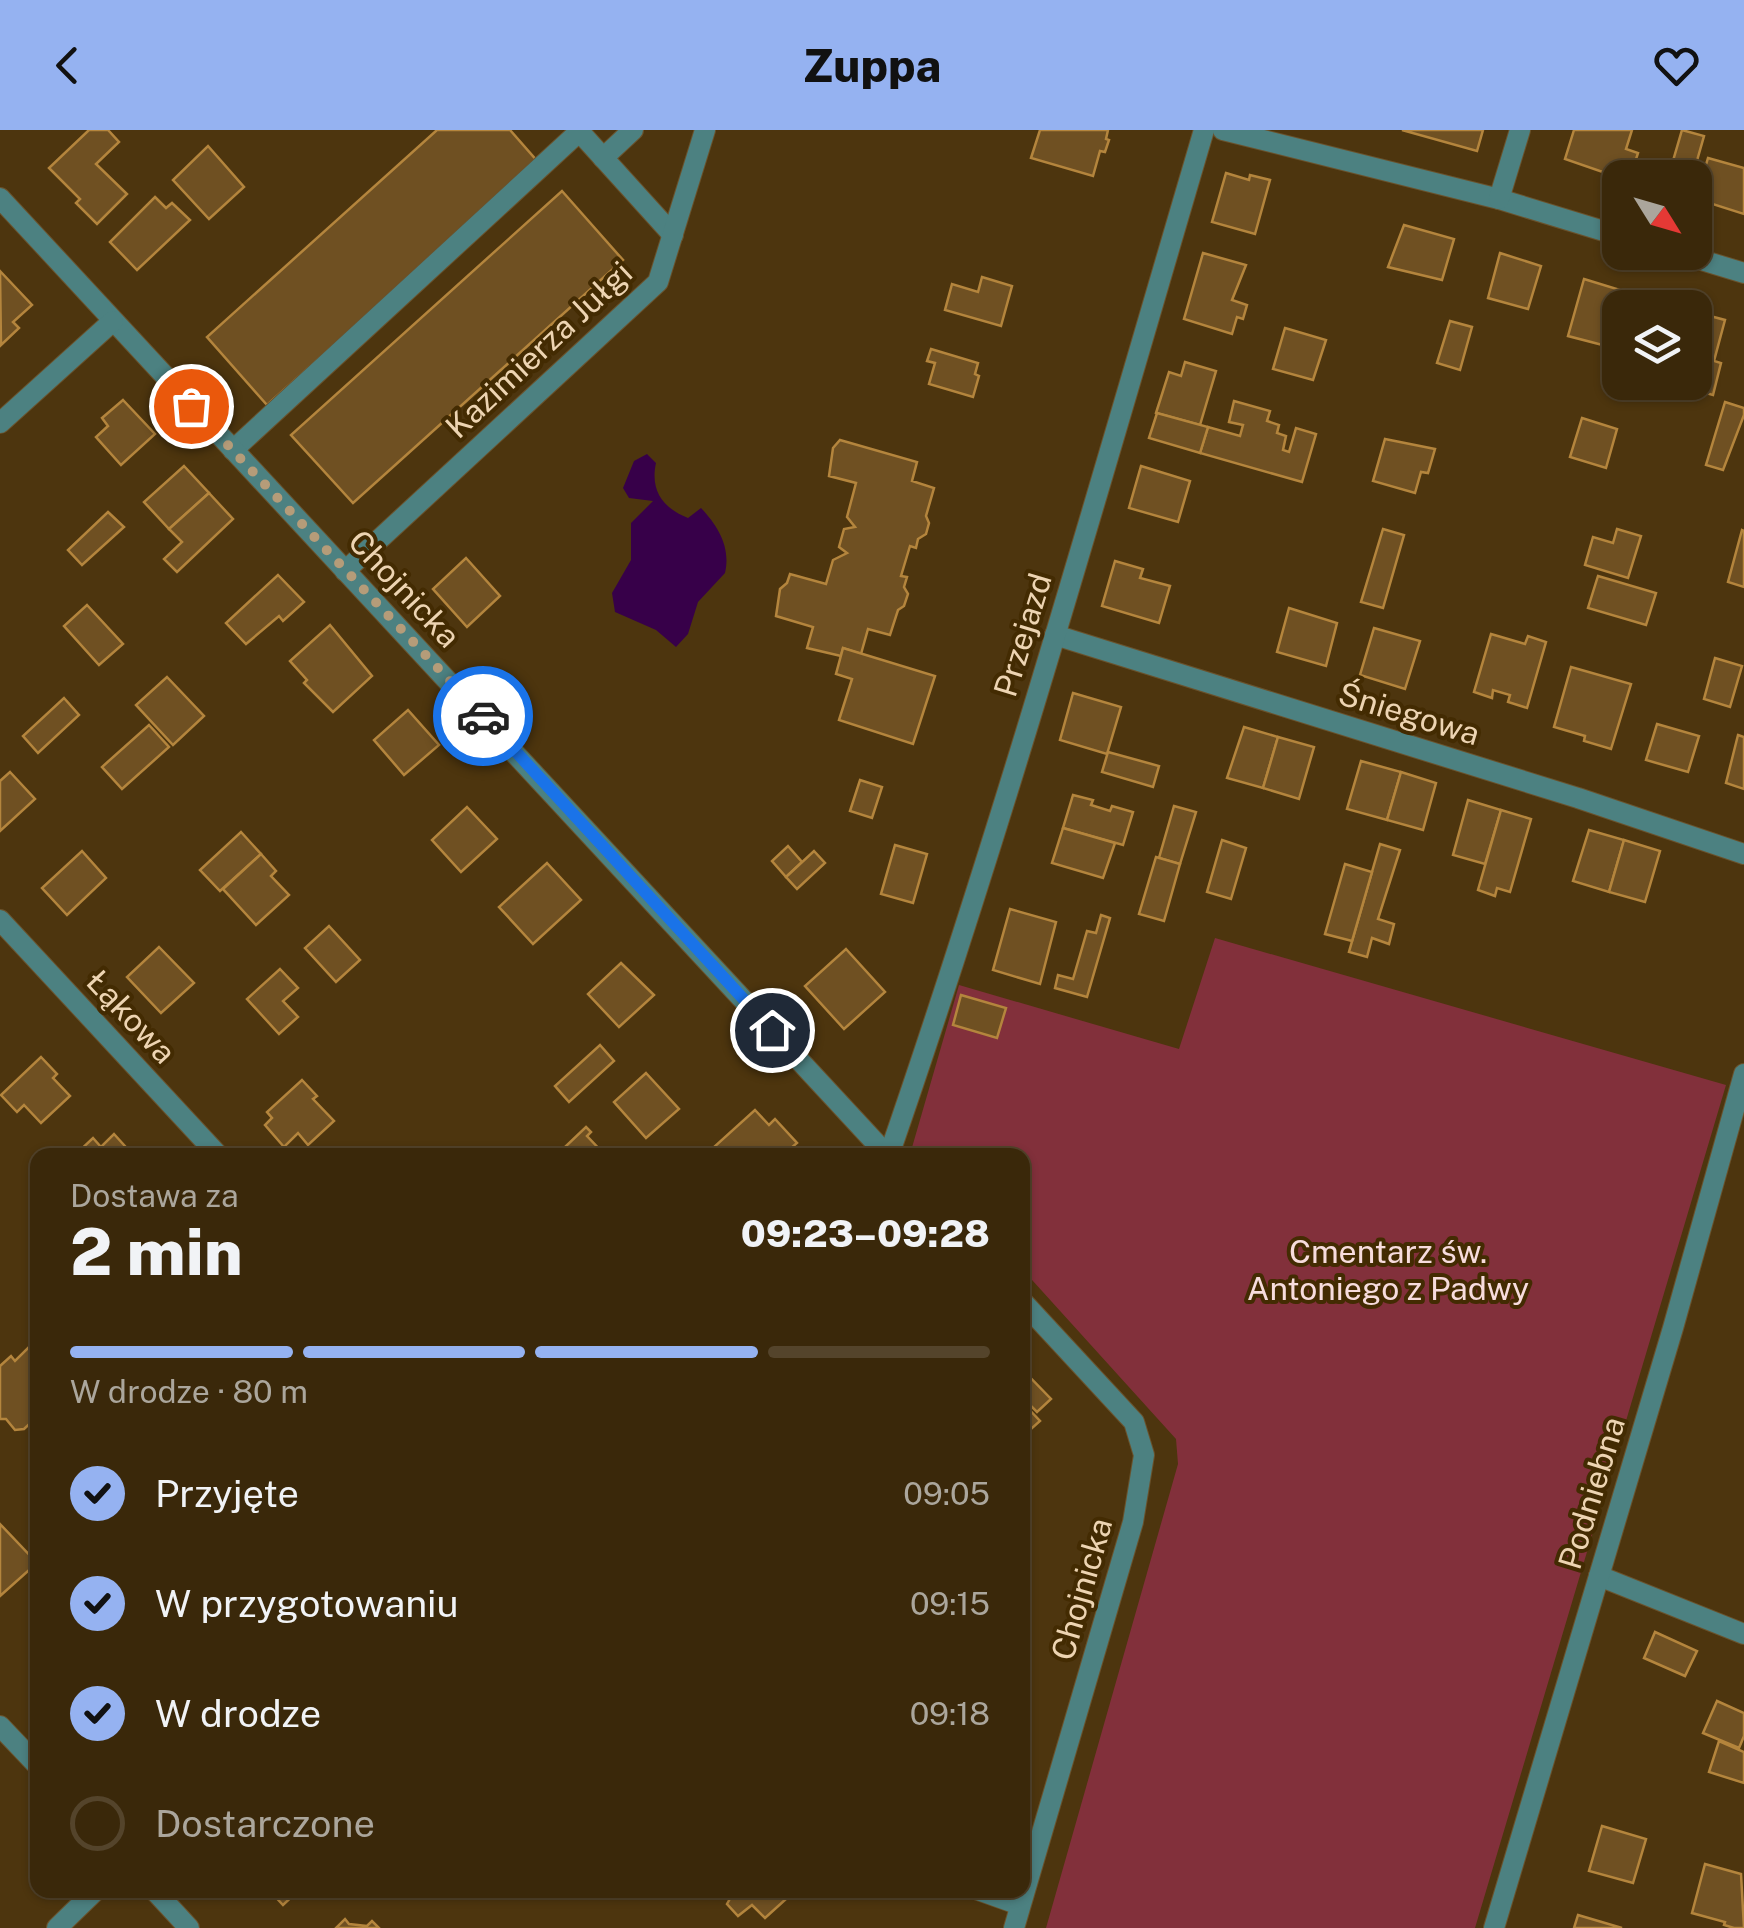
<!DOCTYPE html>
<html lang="pl">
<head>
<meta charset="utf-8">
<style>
	body { margin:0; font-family:"Public Sans",sans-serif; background:#413013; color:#f1f3f6; height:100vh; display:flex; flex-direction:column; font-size:38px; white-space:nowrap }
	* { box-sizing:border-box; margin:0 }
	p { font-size:32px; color:#aba69c }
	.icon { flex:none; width:55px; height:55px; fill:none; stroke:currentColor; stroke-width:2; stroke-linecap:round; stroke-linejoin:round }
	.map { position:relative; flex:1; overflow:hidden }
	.details { position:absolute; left:30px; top:1018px; width:1000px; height:750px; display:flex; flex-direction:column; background:#3a280a; border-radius:20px; box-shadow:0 2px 8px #0004,0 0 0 2px #54442b }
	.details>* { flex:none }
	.needle { width:65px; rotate:127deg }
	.fabs { position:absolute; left:1602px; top:30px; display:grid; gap:20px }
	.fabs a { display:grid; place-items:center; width:110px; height:110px; border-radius:20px; background:#3a280a; box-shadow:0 2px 8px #0004,0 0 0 2px #54442b; font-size:50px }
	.pin { position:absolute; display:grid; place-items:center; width:85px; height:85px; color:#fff; margin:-42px; border:5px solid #fff; border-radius:50%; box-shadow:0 2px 10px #0007 }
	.courier { position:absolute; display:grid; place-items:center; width:100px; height:100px; margin:-50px; border:8px solid #1a73e8; border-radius:50%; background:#fff; color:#222; box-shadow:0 2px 12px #0007 }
	.overview em { font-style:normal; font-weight:800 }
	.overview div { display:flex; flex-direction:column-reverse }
	.overview { display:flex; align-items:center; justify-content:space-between; height:170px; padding:0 40px }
	h1 { font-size:65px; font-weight:800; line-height:75px }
	.bar { display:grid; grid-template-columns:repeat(4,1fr); gap:15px 10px; align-content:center; height:120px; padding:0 40px }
	.bar i { height:12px; border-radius:8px; background:#54442b }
	.bar .current { background:#95b2f1 }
	.bar p { grid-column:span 4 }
	ol { padding:0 40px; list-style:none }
	li { display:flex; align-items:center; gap:30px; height:110px }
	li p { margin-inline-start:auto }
	li .icon { padding:10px; border-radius:50%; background:#95b2f1; color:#111; stroke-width:4 }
	li:last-child { color:#aba69c }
	li i { width:55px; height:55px; border:5px solid #54442b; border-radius:50% }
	header { display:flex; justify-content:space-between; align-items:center; height:130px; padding:0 40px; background:#95b2f1; color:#111; font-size:45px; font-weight:800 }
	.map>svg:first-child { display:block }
	.green { fill:#82303b }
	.water { fill:#370049 }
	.building { fill:#6f5022; stroke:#b4853d; stroke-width:2.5 }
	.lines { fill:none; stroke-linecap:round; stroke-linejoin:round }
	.service-casing { stroke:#6a522c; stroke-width:22 }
	.minor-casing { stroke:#6a522c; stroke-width:22 }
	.service { stroke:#4c8181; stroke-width:20 }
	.minor { stroke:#4c8181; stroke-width:20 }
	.done { stroke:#b59c79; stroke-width:10; stroke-dasharray:0 18 }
	.route { stroke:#1a73e8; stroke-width:12 }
	.labels { text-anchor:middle; stroke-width:8; stroke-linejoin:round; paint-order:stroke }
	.street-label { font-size:32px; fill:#edd4b2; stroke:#432b02 }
	.park-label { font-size:32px; fill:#f7dcdd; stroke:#432b02 }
</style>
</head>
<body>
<header><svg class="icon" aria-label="back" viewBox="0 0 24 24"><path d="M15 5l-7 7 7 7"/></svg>Zuppa<svg class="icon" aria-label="heart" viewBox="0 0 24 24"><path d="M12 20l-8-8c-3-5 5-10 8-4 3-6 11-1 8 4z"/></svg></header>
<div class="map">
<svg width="1744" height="1798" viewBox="0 0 1744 1798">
	<rect width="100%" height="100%" fill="#4d350e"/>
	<!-- green -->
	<path class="green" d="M1215 808 1726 955 1475 1798H1046L1178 1334 1176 1309 1023 1140 1022 1025H915L911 1021 959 855 1179 919Z"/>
	<!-- water -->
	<path class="water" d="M647 324 656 333C650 361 663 378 688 388L701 378C718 396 731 417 725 443L698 472 688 504 676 517 656 500 615 482 612 463 631 430V393L653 371 629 368 623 358 634 331Z"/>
	<!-- building -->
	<g class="building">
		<path d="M89 0H108L119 12 96 34 127 64 97 94 76 73 80 69 49 38Z"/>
		<path d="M437 0H510L538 32 267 275 207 207Z"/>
		<path d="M1040 0H1108L1106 9 1109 10 1105 22 1100 21 1093 46 1031 28Z"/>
		<path d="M1402 0H1483L1477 21Z"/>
		<path d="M1574 0H1632L1626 19 1638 23 1630 48H1620L1565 29Z"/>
		<path d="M1682 0 1704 6 1692 48H1668Z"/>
		<path d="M208 16 244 57 209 89 173 50Z"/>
		<path d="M1708 28 1744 38V84L1703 71 1709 50 1702 48Z"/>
		<path d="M1226 43 1249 50 1250 45 1270 50 1255 104 1212 92Z"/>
		<path d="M562 61 623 130 353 373 291 305Z"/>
		<path d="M155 67 166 78 172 73 190 90 137 140 110 112Z"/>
		<path d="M1404 95 1454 109 1442 150 1388 137Z"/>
		<path d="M1203 123 1246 135 1232 170 1247 175 1243 189 1237 187 1232 204 1184 189Z"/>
		<path d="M1500 123 1541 136 1528 179 1488 168Z"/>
		<path d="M0 141 32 175 13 192 19 198 1 215Z"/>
		<path d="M982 147 1012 156 1001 196 945 180 952 154 978 162Z"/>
		<path d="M1584 149 1630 163 1626 178H1620V197L1614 218 1568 206Z"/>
		<path d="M1695 182 1725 190 1714 231 1721 233 1713 265 1665 252H1695Z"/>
		<path d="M1450 191 1472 197 1460 240 1437 233Z"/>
		<path d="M1285 198 1326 210 1313 250 1273 239Z"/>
		<path d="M931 219 978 233 975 244 979 246 973 267 929 254 935 233 927 231Z"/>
		<path d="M1185 232 1216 241 1200 295 1156 283 1169 242 1181 246Z"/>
		<path d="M123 270 155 304 121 335 96 307 108 296 102 288Z"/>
		<path d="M1234 271 1270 281 1267 291 1279 295 1277 303 1286 306 1283 320 1289 322 1296 298 1316 304 1302 352 1200 323 1208 297 1240 306 1243 295 1229 292Z"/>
		<path d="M1725 272 1744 278V285L1723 340 1706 335Z"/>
		<path d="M1157 283 1208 297 1200 323 1149 308Z"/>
		<path d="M1582 288 1617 299 1606 338 1570 327Z"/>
		<path d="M1385 309 1435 319 1428 343 1421 342 1415 363 1373 351Z"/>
		<path d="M840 310 917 332 912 351 934 358 926 386 929 393 926 404 918 409 916 418 910 416 901 446 907 447 904 457 908 464 904 476 898 480 890 505 868 499 861 524 843 518 841 526 807 518 813 497 776 486 780 459 787 453 790 444 826 454 833 430 847 423 839 417 844 399 855 397 847 387 856 353 829 346 833 318Z"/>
		<path d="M184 336 209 363 169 399 144 372Z"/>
		<path d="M1141 336 1190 351 1178 392 1129 378Z"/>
		<path d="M209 363 233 389 177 442 164 429 182 412 169 399Z"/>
		<path d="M108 382 124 397 82 435 68 420Z"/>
		<path d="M1383 399 1404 405 1383 478 1361 472Z"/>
		<path d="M1617 399 1641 406 1628 448 1585 435 1593 407 1613 413Z"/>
		<path d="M1742 400 1744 401V457L1728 452Z"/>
		<path d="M466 428 500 466 467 497 433 459Z"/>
		<path d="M1115 431 1143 439 1140 448 1170 456 1159 493 1102 476Z"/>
		<path d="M278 445 304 472 283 491 279 486 246 514 226 493Z"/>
		<path d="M1598 446 1656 463 1646 495 1588 478Z"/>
		<path d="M87 475 123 514 99 535 64 496Z"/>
		<path d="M1289 478 1337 493 1326 536 1277 522Z"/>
		<path d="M330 495 372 546 333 582 304 553 307 550 290 531Z"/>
		<path d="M1374 498 1420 511 1405 559 1360 545Z"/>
		<path d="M1491 504 1525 514 1528 506 1546 512 1527 578 1508 572 1510 565 1493 560 1492 568 1474 562Z"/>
		<path d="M843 518 935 546 913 614 839 590 852 549 836 544Z"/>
		<path d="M1715 528 1742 536 1730 577 1704 569Z"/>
		<path d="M1571 537 1631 554 1611 619 1584 611 1585 606 1554 597Z"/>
		<path d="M167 547 204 586 173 615 136 575Z"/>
		<path d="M1073 563 1121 577 1107 624 1060 610Z"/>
		<path d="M64 568 79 585 38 623 23 606Z"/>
		<path d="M408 580 439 615 404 645 374 610Z"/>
		<path d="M1657 594 1699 606 1688 642 1646 630Z"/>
		<path d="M149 595 169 617 122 659 102 637Z"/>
		<path d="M1244 597 1278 607 1263 658 1227 648Z"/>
		<path d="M1738 605 1744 607V659L1726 653Z"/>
		<path d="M1278 607 1314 617 1299 669 1263 658Z"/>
		<path d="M1108 622 1159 636 1153 657 1102 642Z"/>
		<path d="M1361 631 1401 642 1387 690 1347 679Z"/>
		<path d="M10 642 35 669 0 701V651Z"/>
		<path d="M1401 642 1436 653 1423 700 1387 690Z"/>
		<path d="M860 650 882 657 872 688 850 681Z"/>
		<path d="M1073 665 1093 670 1091 675 1110 681 1112 676 1133 682 1123 715 1063 698Z"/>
		<path d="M1468 670 1501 680 1485 734 1453 725Z"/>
		<path d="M1174 676 1196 682 1180 734 1159 728Z"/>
		<path d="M467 677 497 709 461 742 432 710Z"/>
		<path d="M1501 680 1531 689 1510 762 1497 758 1495 766 1478 760Z"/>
		<path d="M1063 698 1115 713 1103 748 1052 733Z"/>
		<path d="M1589 700 1624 710 1609 762 1573 751Z"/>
		<path d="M241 702 261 724 220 761 200 740Z"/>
		<path d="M1222 710 1246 718 1231 769 1207 762Z"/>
		<path d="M1624 710 1660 721 1645 772 1609 762Z"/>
		<path d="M1380 714 1400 720 1378 789 1394 794 1389 814 1372 808 1367 827 1349 822Z"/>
		<path d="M895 715 927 724 913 773 881 764Z"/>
		<path d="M788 716 802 732 786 747 772 731Z"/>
		<path d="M82 721 106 748 67 785 42 758Z"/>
		<path d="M814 721 825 733 797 759 786 747Z"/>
		<path d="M261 724 276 741 271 746 289 765 256 795 223 759Z"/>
		<path d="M1156 727 1180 734 1164 791 1139 784Z"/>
		<path d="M547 733 581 770 533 814 499 777Z"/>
		<path d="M1345 734 1372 742 1352 811 1325 804Z"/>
		<path d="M1010 779 1056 792 1040 854 993 840Z"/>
		<path d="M1101 785 1110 788 1087 867 1055 858 1058 845 1073 849 1087 801 1096 803Z"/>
		<path d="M329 796 360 830 336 852 305 818Z"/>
		<path d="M159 817 194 853 161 883 127 847Z"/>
		<path d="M846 819 885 862 844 899 805 856Z"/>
		<path d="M621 833 654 865 619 897 588 864Z"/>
		<path d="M280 839 298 858 283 871 298 887 279 904 247 869Z"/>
		<path d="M961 865 1006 878 997 908 953 895Z"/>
		<path d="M600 915 614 931 569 972 555 956Z"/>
		<path d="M41 927 57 944 53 948 70 966 41 993 24 975 17 982 1 965Z"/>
		<path d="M646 943 679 979 646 1008 614 972Z"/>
		<path d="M302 950 317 966 313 969 334 991 308 1015 298 1003 284 1017 265 995 272 988 267 982Z"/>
		<path d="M755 980 769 995 775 989 797 1013 783 1025H721L714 1017Z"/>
		<path d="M586 997 591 1002 587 1006 605 1025H575L566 1016Z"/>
		<path d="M114 1004 133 1025H75L93 1008 101 1017Z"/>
		<path d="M28 1218 38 1228V1286L24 1299 15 1300 6 1289H0V1236L11 1226 15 1231Z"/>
		<path d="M1022 1239 1051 1269 1037 1282 1022 1267Z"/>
		<path d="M1022 1272 1040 1291 1022 1307Z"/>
		<path d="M0 1394 37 1433 0 1466Z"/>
		<path d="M1655 1502 1697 1521 1685 1546 1644 1528Z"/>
		<path d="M1717 1571 1744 1583V1606L1739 1618 1703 1603Z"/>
		<path d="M1719 1611 1744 1622V1653L1709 1642Z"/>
		<path d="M1602 1696 1646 1709 1633 1753 1589 1741Z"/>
		<path d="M1705 1734 1741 1744 1744 1798H1734L1724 1795 1725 1792 1692 1783Z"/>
		<path d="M269 1760H299L283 1775Z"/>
		<path d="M727 1760H796L765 1788 752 1775 738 1786 727 1774 732 1765Z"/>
		<path d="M1578 1785 1622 1798H1574Z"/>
		<path d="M345 1789 349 1794 367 1796 372 1791 379 1798H336Z"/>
	</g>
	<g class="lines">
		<defs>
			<g id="service">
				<path d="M603 28 633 0"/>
				<path d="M233 320 580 1"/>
			</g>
			<g id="minor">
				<path d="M578 0 673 105"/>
				<path d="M1223 0 1499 69 1620 106"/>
				<path d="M0 68 887 1025"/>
				<path d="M1499 69 1520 0"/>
				<path d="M1675 122 1744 143"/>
				<path d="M0 293 113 191"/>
				<path d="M345 441 658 152 705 0"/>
				<path d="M1055 505 1578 668 1744 724"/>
				<path d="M0 790 218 1025"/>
				<path d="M889 1025C1006 687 1103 343 1204 0"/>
				<path d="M1599 1446 1744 1504"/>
				<path d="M0 1596 38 1636"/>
				<path d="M154 1760 189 1798"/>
				<path d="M978 1760 1020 1775"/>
				<path d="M57 1798 96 1760"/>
				<path d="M1014 1798 1133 1392 1144 1325 1134 1292 1022 1171"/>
				<path d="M1494 1798 1673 1198 1744 944"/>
			</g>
		</defs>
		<!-- service casing -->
		<use href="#service" class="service-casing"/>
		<!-- minor casing -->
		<use href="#minor" class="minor-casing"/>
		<!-- service -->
		<use href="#service" class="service"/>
		<!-- minor -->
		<use href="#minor" class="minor"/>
	</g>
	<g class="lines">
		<!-- done -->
		<path class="done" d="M191 276 483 586"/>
		<!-- route -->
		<path class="route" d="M483 586 772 900"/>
	</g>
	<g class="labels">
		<!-- street labels -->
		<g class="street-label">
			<text transform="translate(539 220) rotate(-43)" y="11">Kazimierza Jułgi</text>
			<text transform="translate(404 459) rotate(47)" y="11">Chojnicka</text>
			<text transform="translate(1023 505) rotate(-73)" y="11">Przejazd</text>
			<text transform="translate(1409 584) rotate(17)" y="11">Śniegowa</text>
			<text transform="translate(131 887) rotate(47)" y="11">Łąkowa</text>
			<text transform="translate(1592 1363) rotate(-73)" y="11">Podniebna</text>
			<text transform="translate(1082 1459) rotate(-74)" y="11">Chojnicka</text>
		</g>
		<!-- park labels -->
		<g class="park-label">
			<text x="1388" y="1133">Cmentarz św.<tspan x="1388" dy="37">Antoniego z Padwy</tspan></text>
		</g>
	</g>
</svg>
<div class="fabs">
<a><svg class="needle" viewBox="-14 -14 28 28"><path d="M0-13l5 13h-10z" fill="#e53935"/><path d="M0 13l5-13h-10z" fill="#aba69c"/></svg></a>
<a><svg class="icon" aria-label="layers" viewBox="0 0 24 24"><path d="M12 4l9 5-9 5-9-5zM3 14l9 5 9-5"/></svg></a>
</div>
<div class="pin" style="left:191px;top:276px;background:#ea580c"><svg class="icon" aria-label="bag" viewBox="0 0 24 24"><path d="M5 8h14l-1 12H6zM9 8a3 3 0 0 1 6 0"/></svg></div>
<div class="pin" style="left:772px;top:900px;background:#1f2937"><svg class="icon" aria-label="home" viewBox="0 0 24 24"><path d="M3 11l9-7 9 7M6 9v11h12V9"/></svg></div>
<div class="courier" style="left:483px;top:586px"><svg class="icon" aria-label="car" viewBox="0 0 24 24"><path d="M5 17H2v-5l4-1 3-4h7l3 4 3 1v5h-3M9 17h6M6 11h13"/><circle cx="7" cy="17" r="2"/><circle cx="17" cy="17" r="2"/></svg></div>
<section class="details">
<div class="overview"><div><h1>2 min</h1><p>Dostawa za</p></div><em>09:23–09:28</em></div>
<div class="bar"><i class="current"></i><i class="current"></i><i class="current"></i><i></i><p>W drodze · 80 m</p></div>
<ol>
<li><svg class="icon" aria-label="check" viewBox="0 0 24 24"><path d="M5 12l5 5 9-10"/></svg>Przyjęte<p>09:05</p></li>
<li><svg class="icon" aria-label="check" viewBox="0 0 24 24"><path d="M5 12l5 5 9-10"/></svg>W przygotowaniu<p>09:15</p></li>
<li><svg class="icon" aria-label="check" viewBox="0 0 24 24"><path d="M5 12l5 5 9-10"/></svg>W drodze<p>09:18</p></li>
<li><i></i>Dostarczone</li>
</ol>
</section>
</div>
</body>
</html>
